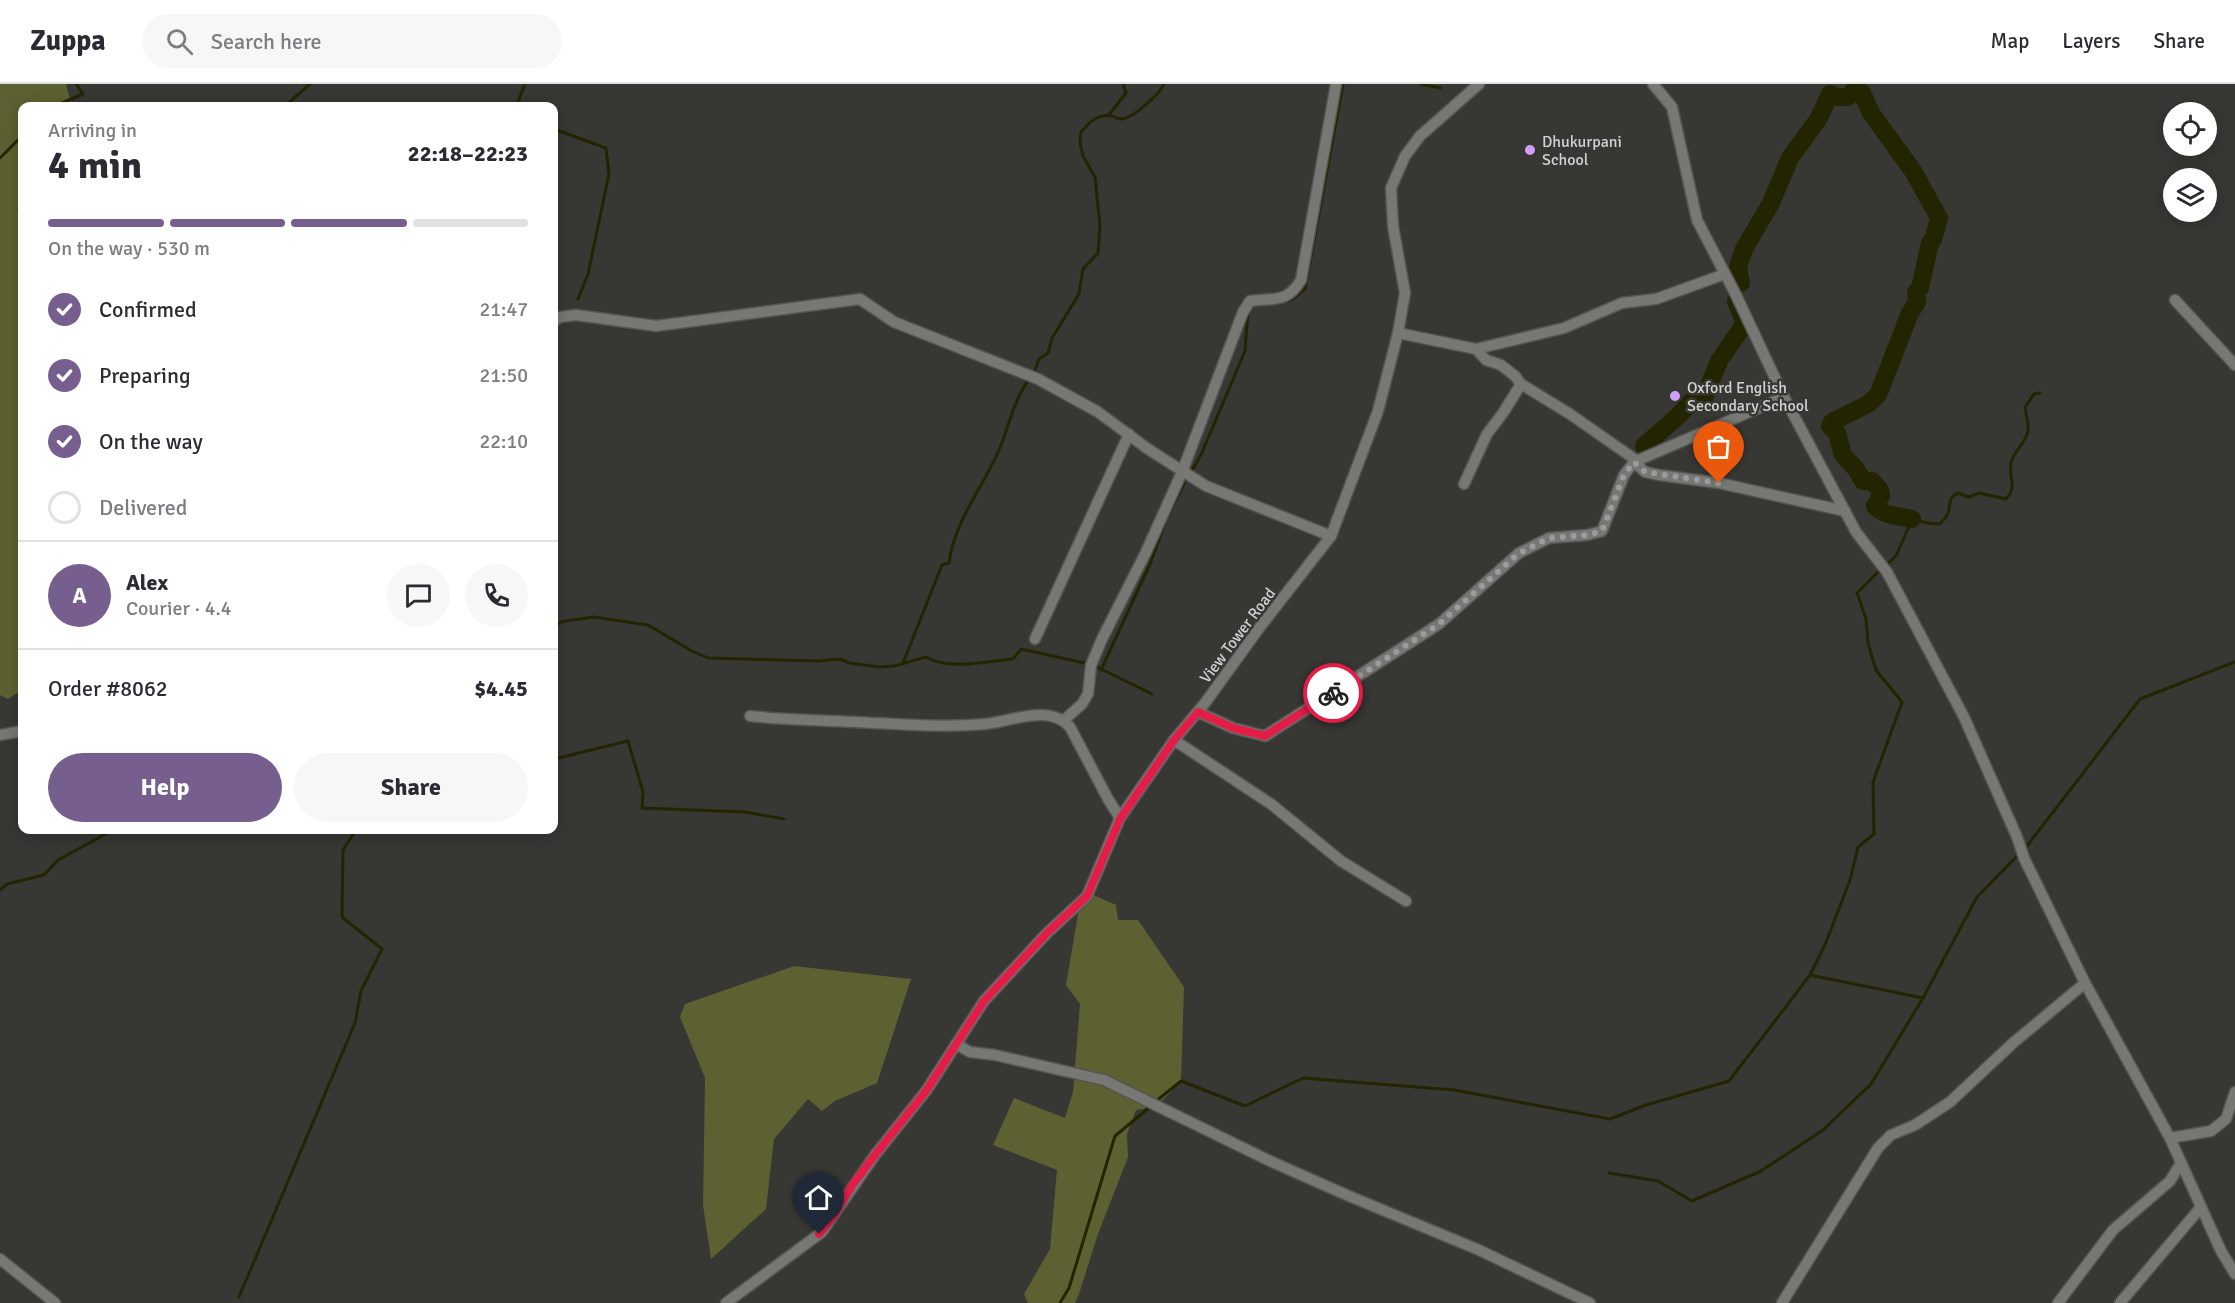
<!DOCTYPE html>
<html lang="en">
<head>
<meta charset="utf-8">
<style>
	body { margin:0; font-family:Signika,sans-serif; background:#f7f7f7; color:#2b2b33; height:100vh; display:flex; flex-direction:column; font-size:22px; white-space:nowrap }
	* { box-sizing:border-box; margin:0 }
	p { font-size:20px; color:#7c7c81 }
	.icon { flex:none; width:33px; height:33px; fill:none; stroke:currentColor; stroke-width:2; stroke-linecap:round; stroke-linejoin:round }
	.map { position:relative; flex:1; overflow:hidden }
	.panel { position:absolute; left:18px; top:18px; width:540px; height:732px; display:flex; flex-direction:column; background:#fff; border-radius:12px; box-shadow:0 3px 15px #0003 }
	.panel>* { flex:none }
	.controls { position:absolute; left:2163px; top:18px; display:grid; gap:12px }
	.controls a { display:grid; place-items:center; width:54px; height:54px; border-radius:50%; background:#fff; box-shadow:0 3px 15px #0003; font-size:30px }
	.pin { position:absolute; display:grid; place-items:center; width:51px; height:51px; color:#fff; margin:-62px -26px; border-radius:50% 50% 50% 0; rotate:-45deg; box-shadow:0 0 6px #0007 }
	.pin .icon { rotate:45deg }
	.courier { position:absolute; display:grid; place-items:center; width:60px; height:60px; margin:-30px; border:4px solid #e11d48; border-radius:50%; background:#fff; color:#222; box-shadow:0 2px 8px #0007 }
	.overview em { font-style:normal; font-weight:700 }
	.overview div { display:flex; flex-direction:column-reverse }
	.overview { display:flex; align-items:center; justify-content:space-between; height:102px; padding:0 30px }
	h1 { font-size:39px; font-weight:700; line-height:45px }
	.bar { display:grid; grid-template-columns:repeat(4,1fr); gap:9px 6px; align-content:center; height:72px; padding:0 30px }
	.bar i { height:8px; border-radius:4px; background:#e1e1e2 }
	.bar .on { background:#765e8e }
	.bar p { grid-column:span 4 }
	.line { display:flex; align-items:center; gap:15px; padding:0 30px; border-top:2px solid #e1e1e2 }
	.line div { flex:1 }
	.round { display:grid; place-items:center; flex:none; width:63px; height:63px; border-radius:32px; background:#f7f7f7 }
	ol { padding:0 30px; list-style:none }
	li { display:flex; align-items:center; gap:18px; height:66px }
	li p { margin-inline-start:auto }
	li .icon { padding:6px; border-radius:50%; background:#765e8e; color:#fff; stroke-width:4 }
	li:last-child { color:#7c7c81 }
	li i { width:33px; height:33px; border:3px solid #e1e1e2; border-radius:50% }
	.action { display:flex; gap:12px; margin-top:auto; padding:12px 30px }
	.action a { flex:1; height:69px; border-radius:36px; background:#765e8e; color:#fff; font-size:24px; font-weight:700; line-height:69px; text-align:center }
	.action a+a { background:#f7f7f7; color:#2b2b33 }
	header { display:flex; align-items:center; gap:36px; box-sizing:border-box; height:84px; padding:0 30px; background:#fff; border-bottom:2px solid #e1e1e2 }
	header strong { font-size:28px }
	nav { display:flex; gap:33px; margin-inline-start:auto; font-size:21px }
	.search { width:420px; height:54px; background:#f7f7f7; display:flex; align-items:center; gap:15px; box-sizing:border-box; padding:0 21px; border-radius:33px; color:#7c7c81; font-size:22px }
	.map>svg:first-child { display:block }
	.green { fill:#5d6031 }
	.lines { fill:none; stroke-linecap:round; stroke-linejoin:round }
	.stream { stroke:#232500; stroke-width:3 }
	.river { stroke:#232500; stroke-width:18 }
	.minor-casing { stroke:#545452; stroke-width:13 }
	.minor { stroke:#777773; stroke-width:10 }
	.done { stroke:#9c9c9a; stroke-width:6; stroke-dasharray:0 10.8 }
	.route { stroke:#e11d48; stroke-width:8 }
	.poi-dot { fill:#d29dfd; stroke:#373734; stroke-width:2 }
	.labels { text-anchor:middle; stroke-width:5; stroke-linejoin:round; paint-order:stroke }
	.poi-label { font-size:16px; fill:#d2d3d1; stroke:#373734; text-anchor:start }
	.street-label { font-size:16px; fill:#d2d3d1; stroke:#373734 }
</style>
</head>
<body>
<header>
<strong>Zuppa</strong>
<div class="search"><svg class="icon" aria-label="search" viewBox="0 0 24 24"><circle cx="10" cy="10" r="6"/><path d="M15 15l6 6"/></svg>Search here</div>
<nav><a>Map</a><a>Layers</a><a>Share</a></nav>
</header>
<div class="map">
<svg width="2235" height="1219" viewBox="0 0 2235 1219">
	<rect width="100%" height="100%" fill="#373734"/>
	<!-- green -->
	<g class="green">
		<path d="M0 0H66L72 22H22V118L17 126 22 132V606L8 615 0 611Z"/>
		<path d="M1082 806 1116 821 1118 836H1138L1184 903 1181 997 1156 1023 1136 1026 1127 1050 1128 1073 1098 1150 1079 1210 1075 1219H1028L1024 1210 1050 1165 1057 1086 993 1061 1014 1014 1065 1034 1073 1008 1080 920 1066 901Z"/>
		<path d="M794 882 911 895 877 999 835 1017 822 1027 808 1015 774 1055 766 1125 711 1175 703 1121 705 994 680 933 685 920Z"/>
	</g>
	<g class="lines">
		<!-- stream -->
		<g class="stream">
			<path d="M1421 0 1440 4"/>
			<path d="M55 22 83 10 76 0"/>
			<path d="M285 22 310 0"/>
			<path d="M518 22 517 20 525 0"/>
			<path d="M1108 32 1126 9 1123 0"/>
			<path d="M554 45 606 64 609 90 588 190 578 215"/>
			<path d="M0 74 22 52"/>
			<path d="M1286 217 1291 216 1305 205 1343 0"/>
			<path d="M1034 289 1039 275 1048 269 1052 254 1079 210 1083 185 1098 169 1100 142 1095 93 1083 72 1080 59 1081 48C1090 38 1098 29 1112 32 1115 33 1118 35 1122 35 1133 34 1160 10 1164 0"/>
			<path d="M1191 388 1201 371 1245 267 1248 226"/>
			<path d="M1169 430 1187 393"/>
			<path d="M1886 481 1896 472 1912 435 1927 439 1940 440C1942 437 1945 435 1947 431 1952 423 1946 414 1958 409L1969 413 1979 409 2006 415C2018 402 2008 394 2011 379 2014 366 2025 361 2028 347 2029 340 2026 331 2025 323L2034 310 2040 309"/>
			<path d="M554 541 565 537 594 533 648 541 692 567 708 574 818 577 839 575 850 579 879 583 894 582 926 573C950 587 987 577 1013 575L1021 565 1089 580"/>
			<path d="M903 579 942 481 949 479C954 438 983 403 999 366 1009 342 1014 315 1030 294"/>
			<path d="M1095 582 1152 610"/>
			<path d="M1101 586 1150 480 1165 439"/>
			<path d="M554 675 628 657 643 708 642 724 745 728 784 735"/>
			<path d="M2024 766 2140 615 2235 578"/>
			<path d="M0 806 7 800 44 791 58 776 113 746"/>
			<path d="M1810 891 1825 861 1850 796 1858 763 1874 750 1873 698 1902 618 1876 586 1868 559 1866 535 1857 509 1881 485"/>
			<path d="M1155 1018 1181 997 1245 1022 1303 994 1454 1006 1610 1035 1646 1021 1729 997 1810 891 1923 914 1977 813 2019 770"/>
			<path d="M1609 1089 1658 1097 1692 1117 1761 1087 1823 1046 1871 1000 1923 914"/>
			<path d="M239 1213 355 939 361 907 382 865 342 833 343 766 356 746"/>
			<path d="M1060 1219 1069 1204 1115 1052 1150 1023"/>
		</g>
		<!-- river -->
		<g class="river">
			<path d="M1741 199 1738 183 1744 165 1771 119 1790 74 1819 34 1830 10 1839 13H1848L1854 6 1862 9 1871 29 1913 87 1939 134 1933 156 1930 159 1920 204 1916 208 1917 218 1910 229 1878 311 1868 320 1832 338 1830 342 1837 349 1843 371 1856 385 1863 397H1872L1880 406 1881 412 1875 422C1883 432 1899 432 1912 435"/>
			<path d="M1644 362 1678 332 1693 316 1700 317 1704 314 1719 277 1745 239 1736 217"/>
		</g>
		<defs>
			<g id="minor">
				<path d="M1653 0 1672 23 1697 136 1736 211 1784 313 1856 448 1887 488 1964 633 2017 753 2024 774 2085 899 2170 1054 2221 1167 2235 1190"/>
				<path d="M2175 216 2235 281"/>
				<path d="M554 237 560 233 576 231 656 242 860 215 894 238 1038 295 1098 328 1148 365 1206 402 1331 452"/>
				<path d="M1398 249 1476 265 1486 276 1501 281 1515 292 1521 300"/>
				<path d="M1476 265 1564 244 1622 219 1656 215 1725 190"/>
				<path d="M1464 400 1487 350 1503 329 1521 300 1570 330 1633 374 1634 378 1784 313"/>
				<path d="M1035 555 1129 350"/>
				<path d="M1198 628 1233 644 1265 652 1439 540 1519 469 1549 454 1587 451 1602 447 1624 391 1634 378 1645 388 1659 391 1719 399 1845 427"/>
				<path d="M750 632C785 636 820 636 855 638 898 640 941 644 984 640 1011 638 1049 619 1070 643L1108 715 1120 734"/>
				<path d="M1064 636 1082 620 1088 610 1091 581 1102 555 1146 468 1182 388 1243 228 1250 217C1275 214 1287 219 1301 196L1336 0"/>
				<path d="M0 651 22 647"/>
				<path d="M1174 656 1271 720 1341 777 1406 817"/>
				<path d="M956 960 970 968 995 971 1104 996 1272 1078 1349 1112 1479 1166 1590 1219"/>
				<path d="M2170 1054 2211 1047 2226 1035 2235 1008"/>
				<path d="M0 1175 55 1219"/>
				<path d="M726 1219 822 1148 875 1071 926 1007 984 917 1047 849 1087 812 1120 734 1174 656 1205 619 1260 543 1331 452 1378 327 1398 249 1405 209 1393 142 1391 104 1405 72 1420 52 1479 0"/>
				<path d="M1782 1219 1878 1064 1891 1051 1915 1041 1950 1018 2013 959 2085 899"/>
				<path d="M2058 1219 2113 1146 2170 1097 2181 1079"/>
				<path d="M2120 1219 2201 1123"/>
			</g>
		</defs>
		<!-- minor casing -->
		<use href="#minor" class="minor-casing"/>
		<!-- minor -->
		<use href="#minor" class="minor"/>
	</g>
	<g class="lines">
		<!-- done -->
		<path class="done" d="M1333 609 1439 540 1518 470 1549 454 1587 451 1602 447 1624 391 1634 378 1645 388 1719 399"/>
		<!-- route -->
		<path class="route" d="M819 1150 834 1132 853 1100 875 1071 926 1007 984 917 1047 849 1087 812 1120 735 1174 656 1198 628 1233 644 1265 652 1333 609"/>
	</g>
	<!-- markers -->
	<g class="poi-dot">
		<circle cx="1530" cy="66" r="6"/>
		<circle cx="1675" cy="312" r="6"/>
	</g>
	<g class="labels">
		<!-- poi labels -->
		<g class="poi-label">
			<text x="1542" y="63">Dhukurpani<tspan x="1542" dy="18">School</tspan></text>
			<text x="1687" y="309">Oxford English<tspan x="1687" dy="18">Secondary School</tspan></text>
		</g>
		<!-- street labels -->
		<g class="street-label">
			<text transform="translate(1237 551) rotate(-53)" y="6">View Tower Road</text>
		</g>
	</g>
</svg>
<div class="controls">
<a><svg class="icon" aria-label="locate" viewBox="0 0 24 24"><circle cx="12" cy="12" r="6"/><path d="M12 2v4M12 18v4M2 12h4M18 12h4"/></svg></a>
<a><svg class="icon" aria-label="layers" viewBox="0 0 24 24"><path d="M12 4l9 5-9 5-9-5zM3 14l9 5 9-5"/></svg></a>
</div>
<div class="pin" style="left:1719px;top:399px;background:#ea580c"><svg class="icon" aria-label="bag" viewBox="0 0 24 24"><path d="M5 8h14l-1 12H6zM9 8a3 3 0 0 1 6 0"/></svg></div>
<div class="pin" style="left:819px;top:1150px;background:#1f2937"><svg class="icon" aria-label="home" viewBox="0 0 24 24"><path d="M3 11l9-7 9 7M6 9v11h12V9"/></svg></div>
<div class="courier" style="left:1333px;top:609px"><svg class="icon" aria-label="bike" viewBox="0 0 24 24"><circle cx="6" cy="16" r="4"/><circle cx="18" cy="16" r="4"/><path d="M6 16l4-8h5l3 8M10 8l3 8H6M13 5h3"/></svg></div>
<section class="panel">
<div class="overview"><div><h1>4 min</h1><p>Arriving in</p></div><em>22:18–22:23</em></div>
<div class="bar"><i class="on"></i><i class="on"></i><i class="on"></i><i></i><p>On the way · 530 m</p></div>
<ol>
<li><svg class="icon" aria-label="check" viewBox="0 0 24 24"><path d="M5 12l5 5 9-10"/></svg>Confirmed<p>21:47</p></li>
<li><svg class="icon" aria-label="check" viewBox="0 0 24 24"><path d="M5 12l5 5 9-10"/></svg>Preparing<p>21:50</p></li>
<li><svg class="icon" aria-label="check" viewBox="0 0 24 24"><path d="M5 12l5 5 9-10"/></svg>On the way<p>22:10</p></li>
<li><i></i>Delivered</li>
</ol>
<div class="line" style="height:108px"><b class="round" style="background:#765e8e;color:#fff">A</b><div><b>Alex</b><p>Courier · 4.4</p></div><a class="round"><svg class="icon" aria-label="chat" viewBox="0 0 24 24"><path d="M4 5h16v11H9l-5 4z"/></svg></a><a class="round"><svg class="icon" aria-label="phone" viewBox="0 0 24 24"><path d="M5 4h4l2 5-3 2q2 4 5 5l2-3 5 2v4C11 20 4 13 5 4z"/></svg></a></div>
<div class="line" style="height:78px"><div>Order #8062</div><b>$4.45</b></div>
<div class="action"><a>Help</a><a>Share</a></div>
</section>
</div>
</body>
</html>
